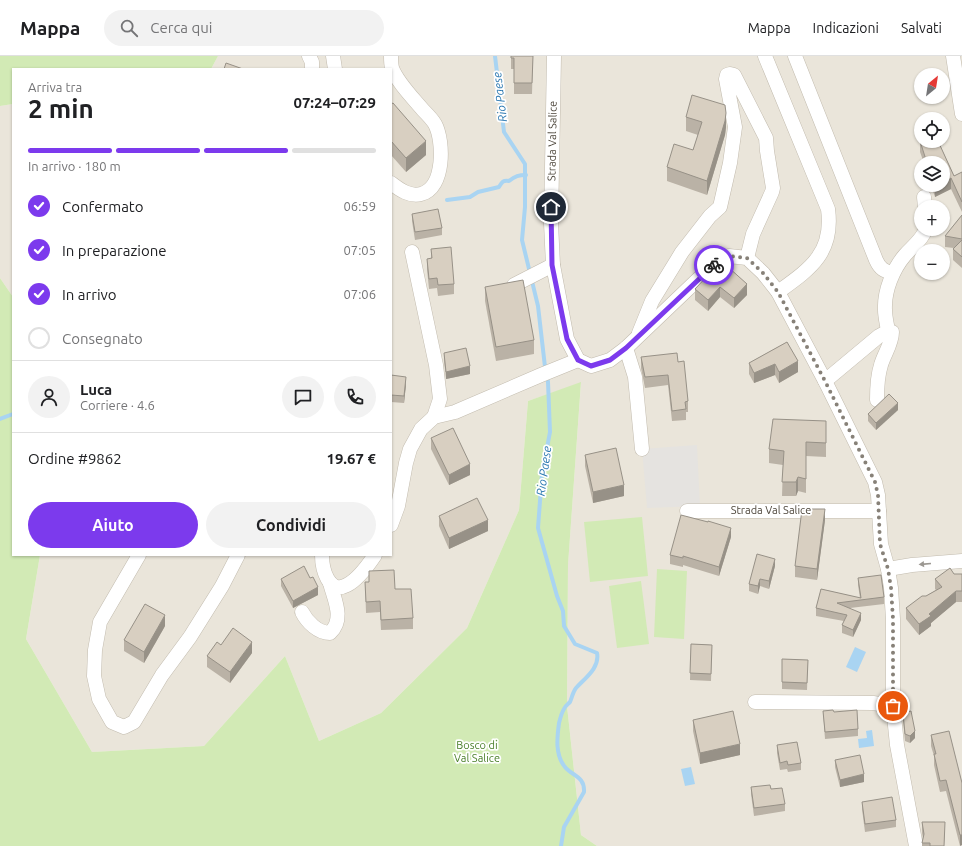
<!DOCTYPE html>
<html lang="it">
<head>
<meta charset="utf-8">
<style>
	body { margin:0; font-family:Ubuntu,sans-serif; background:#f2f2f2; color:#202124; height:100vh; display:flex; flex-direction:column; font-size:15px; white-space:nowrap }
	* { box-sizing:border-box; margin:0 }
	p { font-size:13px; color:#757577 }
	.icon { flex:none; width:22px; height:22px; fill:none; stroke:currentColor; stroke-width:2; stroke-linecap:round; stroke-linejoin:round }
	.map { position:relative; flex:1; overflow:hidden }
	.panel { position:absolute; left:12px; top:12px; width:380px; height:488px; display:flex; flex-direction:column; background:#fff; border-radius:0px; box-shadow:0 1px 3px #0004 }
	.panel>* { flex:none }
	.needle { width:26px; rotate:30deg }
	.fabs { position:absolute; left:914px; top:12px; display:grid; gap:8px }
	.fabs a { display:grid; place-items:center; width:36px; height:36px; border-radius:50%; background:#fff; box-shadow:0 1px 3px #0004; font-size:20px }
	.pin { position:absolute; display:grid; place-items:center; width:34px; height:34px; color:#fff; margin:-17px; border:2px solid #fff; border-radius:50%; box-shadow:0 1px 4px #0007 }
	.courier { position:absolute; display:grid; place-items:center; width:40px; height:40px; margin:-20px; border:3px solid #7c3aed; border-radius:50%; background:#fff; color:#222; box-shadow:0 1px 5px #0007 }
	.summary em { font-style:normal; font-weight:600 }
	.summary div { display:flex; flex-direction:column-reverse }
	.summary { display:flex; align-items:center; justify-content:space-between; height:68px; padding:0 16px }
	h1 { font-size:26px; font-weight:600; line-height:30px }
	.bar { display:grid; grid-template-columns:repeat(4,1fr); gap:6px 4px; align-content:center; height:48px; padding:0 16px }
	.bar i { height:5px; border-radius:3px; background:#e0e0e0 }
	.bar .active { background:#7c3aed }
	.bar p { grid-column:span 4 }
	.line { display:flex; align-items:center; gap:10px; padding:0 16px; border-top:1px solid #e0e0e0 }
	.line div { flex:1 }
	.round { display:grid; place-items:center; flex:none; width:42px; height:42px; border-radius:21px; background:#f2f2f2 }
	ol { padding:0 16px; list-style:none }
	li { display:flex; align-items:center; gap:12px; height:44px }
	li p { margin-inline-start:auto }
	li .icon { padding:4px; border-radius:50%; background:#7c3aed; color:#fff; stroke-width:4 }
	li:last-child { color:#757577 }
	li i { width:22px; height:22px; border:2px solid #e0e0e0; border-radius:50% }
	.button { display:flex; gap:8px; margin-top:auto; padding:8px 16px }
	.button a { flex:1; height:46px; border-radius:24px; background:#7c3aed; color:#fff; font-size:16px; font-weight:600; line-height:46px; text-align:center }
	.button a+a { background:#f2f2f2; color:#202124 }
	header { display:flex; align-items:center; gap:24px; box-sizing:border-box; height:56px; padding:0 20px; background:#fff; border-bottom:1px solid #e0e0e0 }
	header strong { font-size:19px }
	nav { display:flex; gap:22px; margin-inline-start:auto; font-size:14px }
	.search { width:280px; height:36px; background:#f2f2f2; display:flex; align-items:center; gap:10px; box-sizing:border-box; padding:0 14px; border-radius:22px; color:#757577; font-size:15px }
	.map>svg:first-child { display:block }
	.residential { fill:#eae5da; fill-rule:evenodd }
	.green { fill:#d2eab5 }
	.parking { fill:#e5e3e0 }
	.water { fill:#a9d4f2 }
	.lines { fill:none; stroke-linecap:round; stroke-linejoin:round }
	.stream { stroke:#a9d4f2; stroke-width:4 }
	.minor-casing { stroke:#c2bbae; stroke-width:15 }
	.minor { stroke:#fff; stroke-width:14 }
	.wall { fill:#bab2a6 }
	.shaded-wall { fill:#979187 }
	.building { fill:#d8cfc1; stroke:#979187 }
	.oneway { fill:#9c9892 }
	.done { stroke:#878178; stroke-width:4; stroke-dasharray:0 7.2 }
	.route { stroke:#7c3aed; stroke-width:5 }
	.labels { text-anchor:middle; stroke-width:3.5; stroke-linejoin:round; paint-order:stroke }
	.street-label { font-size:11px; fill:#4b4439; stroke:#fff }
	.park-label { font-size:11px; fill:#4a7f2a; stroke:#fff }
	.water-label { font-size:12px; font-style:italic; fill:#2e7ab2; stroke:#fff }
</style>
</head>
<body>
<header>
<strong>Mappa</strong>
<div class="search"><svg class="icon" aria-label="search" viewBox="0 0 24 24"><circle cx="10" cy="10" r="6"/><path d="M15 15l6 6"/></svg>Cerca qui</div>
<nav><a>Mappa</a><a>Indicazioni</a><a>Salvati</a></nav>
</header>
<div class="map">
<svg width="962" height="790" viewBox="0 0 962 790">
	<rect width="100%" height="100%" fill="#f6f3ec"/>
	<!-- residential -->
	<g class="residential">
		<path d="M218 0H962V790H597L581 779 567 650 568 509 581 327 528 345 519 454 467 572 381 657 319 685 285 600 204 690 92 696 26 583 40 499H391V13H211ZM921 19H943V41H921ZM921 63H943V85H921ZM921 107H943V129H921ZM921 151H943V173H921ZM921 195H943V217H921Z"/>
		<path d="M13 48V241L0 222V50Z"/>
	</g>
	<!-- green -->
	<g class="green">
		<path d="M0 0H218L211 13H13V48L0 50Z"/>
		<path d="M0 222 13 241V499H40L26 583 92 696 204 690 285 600 319 685 381 657 467 572 519 454 528 345 581 326 568 509 567 650 581 779 597 790H0Z"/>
		<path d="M642 461 648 520 590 526 584 466Z"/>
		<path d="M657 513 687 515 684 583 654 581Z"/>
		<path d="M641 525 649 588 617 592 609 530Z"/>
	</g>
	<!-- parking -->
	<path class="parking" d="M697 389 700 450 647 452 642 393Z"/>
	<!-- water -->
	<g class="water">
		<path d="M855 591 866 596 857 616 846 611Z"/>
		<path d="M872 674 874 690 859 692 858 683 867 682 866 675Z"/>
		<path d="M691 711 695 728 685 730 681 713Z"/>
	</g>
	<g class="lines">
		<!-- stream -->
		<g class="stream">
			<path d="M495 0 504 76 525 108V151L522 184 538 250 545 311 548 326 550 376 542 418 538 472 557 540 563 555 564 570 575 588 597 597C600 612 585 622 576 632 573 636 572 641 570 646 568 648 565 650 564 653 562 656 560 663 559 667 557 682 555 699 565 711 572 720 585 720 584 736L564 771 561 790"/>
			<path d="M447 144 470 141 478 136 499 131C502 126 503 124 509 125 515 120 519 119 526 119"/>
			<path d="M0 363 13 358"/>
		</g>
		<defs>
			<g id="minor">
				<path d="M309 0 312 6V13"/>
				<path d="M333 0 335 13"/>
				<path d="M391 0C391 4 391 8 392 12 397 26 413 42 423 54 427 58 432 63 435 68 444 85 445 132 421 138 410 141 400 134 391 127"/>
				<path d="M554 0 551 167 553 209 567 283 578 304 591 310 610 304 626 292 713 209 729 200 747 202 763 217 778 236 825 325 875 426 878 439 881 488 888 513 891 532 893 563V650L897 689 916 790"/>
				<path d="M765 0 828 153C834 197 810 213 778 236"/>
				<path d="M795 0 876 204C880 213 884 215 893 217"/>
				<path d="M953 0 962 58"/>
				<path d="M924 141 925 151"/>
				<path d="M412 196 436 309 440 343 434 361"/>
				<path d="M514 229 553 209"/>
				<path d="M639 277 652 245 682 196 710 160 720 151 730 107 735 71 726 23 727 19 730 18 734 19 766 82 767 95 773 132 772 136 753 178 747 202"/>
				<path d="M626 292 635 321 642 393"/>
				<path d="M825 325 879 280 888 275C887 268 885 261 885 254 884 235 893 213 905 199 912 191 922 184 926 173"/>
				<path d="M877 344C877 333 877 321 881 309 884 298 892 288 892 276L888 275"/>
				<path d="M687 455H879"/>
				<path d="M391 469 398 450 406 407 410 393 421 373 434 361 455 356 541 319 578 304"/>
				<path d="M139 499 100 566 95 594 94 620 99 643 112 666 124 671 134 666 162 619 190 581 222 530 238 499"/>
				<path d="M322 499C322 512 328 539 347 529 357 524 369 508 375 499"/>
				<path d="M888 513 912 509 962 505"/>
				<path d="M302 556C307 566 318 577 330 577 345 563 334 543 330 527"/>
				<path d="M755 646 873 647 893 650"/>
			</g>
		</defs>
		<!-- minor casing -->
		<use href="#minor" class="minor-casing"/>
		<!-- minor -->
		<use href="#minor" class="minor"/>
	</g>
	<!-- wall -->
	<g class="wall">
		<path d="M511 0H533L532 38H514V13H511Z"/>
		<path d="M391 48 426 99 406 116 391 99Z"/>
		<path d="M686 61 726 71 725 79 707 139 667 125V111L693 94 698 79 686 75Z"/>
		<path d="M920 85H938L954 120 962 116V156L951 133 935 141 931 129H943V107H924L920 96Z"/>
		<path d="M412 158 442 172V179L415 184 412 165Z"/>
		<path d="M962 159V212L953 204V193L954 192 945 191V180Z"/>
		<path d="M431 193 454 228V238L438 240 437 232 429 233 427 213V203L431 202Z"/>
		<path d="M717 223 747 239 734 252 720 241 708 255 695 244V233Z"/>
		<path d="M485 231 534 284V298L496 305 485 245Z"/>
		<path d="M787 286 798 316 779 327 775 319 754 327 749 318V307Z"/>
		<path d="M444 297 470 318 446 323 444 304Z"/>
		<path d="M641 301 678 306 688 345V356H686V364L672 365 668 329 645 332 641 312Z"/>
		<path d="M391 319 406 328 404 347 391 346Z"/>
		<path d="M898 354 876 374 868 365V358Z"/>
		<path d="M826 365V401L806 400V437L798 435 796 440H782L783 409 769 407V393Z"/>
		<path d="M431 382 470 419 449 429 431 393Z"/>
		<path d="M585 399 624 440 593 447 585 410Z"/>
		<path d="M439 460 488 475 449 493 439 470Z"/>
		<path d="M825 464 817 524 795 521V510Z"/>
		<path d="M731 481 719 520 683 509V511L670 508V499Z"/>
		<path d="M775 510 769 533 760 530 758 538 749 535V528Z"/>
		<path d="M369 515 395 533 413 562V573L381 574 380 556 366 557 365 526H369Z"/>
		<path d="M954 518H962V546H956L931 567V570L919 579 906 563V552L936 534 935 533V523Z"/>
		<path d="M858 522 884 541V548L850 552 861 564 853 581 842 577V569L844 565 816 560V552L821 533 860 542 858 529Z"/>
		<path d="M281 523 318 539 293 552 281 530Z"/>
		<path d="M165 570 144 607 124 595V584Z"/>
		<path d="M691 588 712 589 711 625 690 624Z"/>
		<path d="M221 589 252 597 230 627 207 611V600Z"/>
		<path d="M782 603 808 604 807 634 782 633Z"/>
		<path d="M823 655 834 656 858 673V680L825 683Z"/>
		<path d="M903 657 915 682 910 687 905 685 903 664Z"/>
		<path d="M693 664 740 699 700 708 693 675Z"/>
		<path d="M931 679 962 727 960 790 946 735 940 736 934 709V700L931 690Z"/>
		<path d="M777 689 801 707V714L788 716 787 713 780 714 777 697Z"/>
		<path d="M835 704 864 726 840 731 835 711Z"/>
		<path d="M751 731 771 733 785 748V755L754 760 751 738Z"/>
		<path d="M862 746 896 764V771L865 776 862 753Z"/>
		<path d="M922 766 945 777 944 790H922V787L923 782 922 777Z"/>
	</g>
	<!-- shaded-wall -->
	<g class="shaded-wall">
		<path d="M726 57V71L725 79 707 139V125Z"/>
		<path d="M426 85V99L406 116V102Z"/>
		<path d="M951 122V133L935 141V130L938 129H943V126Z"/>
		<path d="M747 228V239L734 252V242Z"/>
		<path d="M720 231V241L708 255V244Z"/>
		<path d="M798 305V316L779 327V316Z"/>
		<path d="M775 308V319L754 327V317Z"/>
		<path d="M470 310V318L446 323V316Z"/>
		<path d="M406 321V328L404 347V340Z"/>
		<path d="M898 347V354L876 374V367Z"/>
		<path d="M470 408V419L449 429V419Z"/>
		<path d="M798 421V435L796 440V426Z"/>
		<path d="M624 429V440L593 447V436Z"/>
		<path d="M825 453V464L817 524V513Z"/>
		<path d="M488 464V475L449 493V482Z"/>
		<path d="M731 472V481L719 520V511Z"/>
		<path d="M775 503V510L769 533V525Z"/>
		<path d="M760 523V530L758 538V530Z"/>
		<path d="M318 531V539L293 552V545Z"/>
		<path d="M956 535V546L931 567V570L919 579V568L929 558Z"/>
		<path d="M861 557V564L853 581V574Z"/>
		<path d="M165 559V570L144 607V596Z"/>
		<path d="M252 586V597L230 627V616Z"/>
		<path d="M915 675V682L910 687V680Z"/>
		<path d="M740 688V699L700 708V697Z"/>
		<path d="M864 718V726L840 731V724Z"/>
		<path d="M960 779H962V789L960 790Z"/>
	</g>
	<!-- building -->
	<g class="building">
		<path d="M511 0H533L532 27H514V2H511Z"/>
		<path d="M226 7 243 13H224Z"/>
		<path d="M692 39 725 49 726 57 725 65 707 125 667 111 674 88 693 94 702 66 686 61Z"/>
		<path d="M393 47 426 85 406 102 391 85V48Z"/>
		<path d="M920 85H938L954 120 962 116V146L951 122 943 126V107H927Z"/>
		<path d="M438 153 442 172 415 176 412 158Z"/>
		<path d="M962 159V183L945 180Z"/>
		<path d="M962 184V201L953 193Z"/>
		<path d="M451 191 454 228 438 229 437 222 429 223 427 203 432 202 431 193Z"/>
		<path d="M728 211 747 228 734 242 720 231 708 244 695 233 710 217 717 223Z"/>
		<path d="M523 224 534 284 496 291 485 231Z"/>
		<path d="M787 286 798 305 779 316 775 308 754 317 749 307Z"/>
		<path d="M466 292 470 310 446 316 444 297Z"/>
		<path d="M677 297 678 306 684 305 688 345 685 346 686 353 672 355 668 319 645 321 641 301Z"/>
		<path d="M391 319 406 321 404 340 391 339Z"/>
		<path d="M889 338 898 347 876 367 868 358Z"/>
		<path d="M773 363 826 365V387L806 386V423L798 421 796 426H782L784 395 769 393Z"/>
		<path d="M453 372 470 408 449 419 431 382Z"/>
		<path d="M616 392 624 429 593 436 585 399Z"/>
		<path d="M477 442 488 464 449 482 439 460Z"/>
		<path d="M802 453H825L817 513 795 510Z"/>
		<path d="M681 459 708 466V465L731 472 719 511 683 500V502L670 499Z"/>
		<path d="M757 498 775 503 769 525 760 523 758 530 749 528Z"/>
		<path d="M304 510 310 522 313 521 318 531 293 545 281 523Z"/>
		<path d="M950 512 954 518H962V535H956L929 558 931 560 919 568 906 552 922 540H926L942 531 935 523Z"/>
		<path d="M394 514 395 533H411L413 562 381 564 380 545 366 546 365 526H369V515Z"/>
		<path d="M881 519 884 541 837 547 861 557 853 574 842 569 847 559 816 552 821 533 861 542 858 522Z"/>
		<path d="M145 548 165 559 144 596 124 584Z"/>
		<path d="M233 572 252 586 230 616 207 600 217 586 221 589Z"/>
		<path d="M691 588 712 589 711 618 690 617Z"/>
		<path d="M782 603 808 604 807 627 782 626Z"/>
		<path d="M833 654 834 656 857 654 858 673 825 676 823 655Z"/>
		<path d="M733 655 740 688 700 697 693 664Z"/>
		<path d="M911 655 915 675 910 680 905 678 903 657Z"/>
		<path d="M949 675 962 727V779H960L946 724 940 725 934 698H936L931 679Z"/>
		<path d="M797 686 801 707 788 709 787 705 780 707 777 689Z"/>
		<path d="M860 699 864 718 840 724 835 704Z"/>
		<path d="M770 729 771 733 782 732 785 748 754 752 751 731Z"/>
		<path d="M892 741 896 764 865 768 862 746Z"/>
		<path d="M922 766H945L944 790H930V787H922L924 778Z"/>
	</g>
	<!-- one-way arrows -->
	<defs><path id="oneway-solid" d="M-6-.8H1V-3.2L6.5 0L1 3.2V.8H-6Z"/></defs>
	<use class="oneway" href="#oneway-solid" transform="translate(925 508) rotate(175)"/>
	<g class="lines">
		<!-- done -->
		<path class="done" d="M714 209 728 200 747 202 763 217 778 236 825 325 875 426 878 439 880 488 888 513 891 532 893 563V650"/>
		<!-- route -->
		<path class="route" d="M551 151 552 209 567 283 578 304 591 310 610 304 626 292 714 209"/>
	</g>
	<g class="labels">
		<!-- street labels -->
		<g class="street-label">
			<text transform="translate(552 85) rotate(-89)" y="4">Strada Val Salice</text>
			<text x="771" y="458">Strada Val Salice</text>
		</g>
		<!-- park labels -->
		<g class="park-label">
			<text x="477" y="693">Bosco di<tspan x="477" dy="13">Val Salice</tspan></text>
		</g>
		<!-- water labels -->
		<g class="water-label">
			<text transform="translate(500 41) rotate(-97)" y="4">Rio Paese</text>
			<text transform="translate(544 415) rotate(-82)" y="4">Rio Paese</text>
		</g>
	</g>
</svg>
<div class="fabs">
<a><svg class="needle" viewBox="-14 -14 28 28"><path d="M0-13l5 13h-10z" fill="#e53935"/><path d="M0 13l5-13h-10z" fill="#757577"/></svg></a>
<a><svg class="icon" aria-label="locate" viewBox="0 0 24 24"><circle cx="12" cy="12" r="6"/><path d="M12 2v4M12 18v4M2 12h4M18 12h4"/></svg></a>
<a><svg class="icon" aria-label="layers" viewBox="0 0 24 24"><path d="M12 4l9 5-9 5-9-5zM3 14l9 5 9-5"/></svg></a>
<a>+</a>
<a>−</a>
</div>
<div class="pin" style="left:893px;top:650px;background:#ea580c"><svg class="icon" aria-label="bag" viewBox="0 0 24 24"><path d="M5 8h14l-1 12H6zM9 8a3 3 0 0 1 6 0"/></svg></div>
<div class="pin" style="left:551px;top:151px;background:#1f2937"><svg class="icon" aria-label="home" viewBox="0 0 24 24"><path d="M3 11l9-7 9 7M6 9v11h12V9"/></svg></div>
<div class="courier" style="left:714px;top:209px"><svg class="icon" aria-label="bike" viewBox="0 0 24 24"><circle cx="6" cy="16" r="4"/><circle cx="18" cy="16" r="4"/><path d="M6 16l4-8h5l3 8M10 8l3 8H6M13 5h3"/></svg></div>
<section class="panel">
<div class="summary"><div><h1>2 min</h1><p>Arriva tra</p></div><em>07:24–07:29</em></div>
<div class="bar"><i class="active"></i><i class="active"></i><i class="active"></i><i></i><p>In arrivo · 180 m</p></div>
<ol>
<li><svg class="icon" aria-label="check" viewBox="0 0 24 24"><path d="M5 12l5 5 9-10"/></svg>Confermato<p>06:59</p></li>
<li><svg class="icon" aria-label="check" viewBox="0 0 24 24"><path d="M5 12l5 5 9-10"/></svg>In preparazione<p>07:05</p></li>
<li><svg class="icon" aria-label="check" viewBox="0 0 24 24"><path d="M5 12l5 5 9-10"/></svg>In arrivo<p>07:06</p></li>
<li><i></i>Consegnato</li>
</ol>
<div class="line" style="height:72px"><a class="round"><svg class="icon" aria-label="person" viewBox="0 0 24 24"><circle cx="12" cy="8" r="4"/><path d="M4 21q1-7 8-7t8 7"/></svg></a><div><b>Luca</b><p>Corriere · 4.6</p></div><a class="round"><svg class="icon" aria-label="chat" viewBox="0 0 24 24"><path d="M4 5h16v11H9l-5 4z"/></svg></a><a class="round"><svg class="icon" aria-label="phone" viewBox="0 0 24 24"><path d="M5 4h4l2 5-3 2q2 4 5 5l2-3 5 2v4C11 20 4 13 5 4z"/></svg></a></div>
<div class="line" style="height:52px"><div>Ordine #9862</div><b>19.67 €</b></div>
<div class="button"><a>Aiuto</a><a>Condividi</a></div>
</section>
</div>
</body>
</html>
